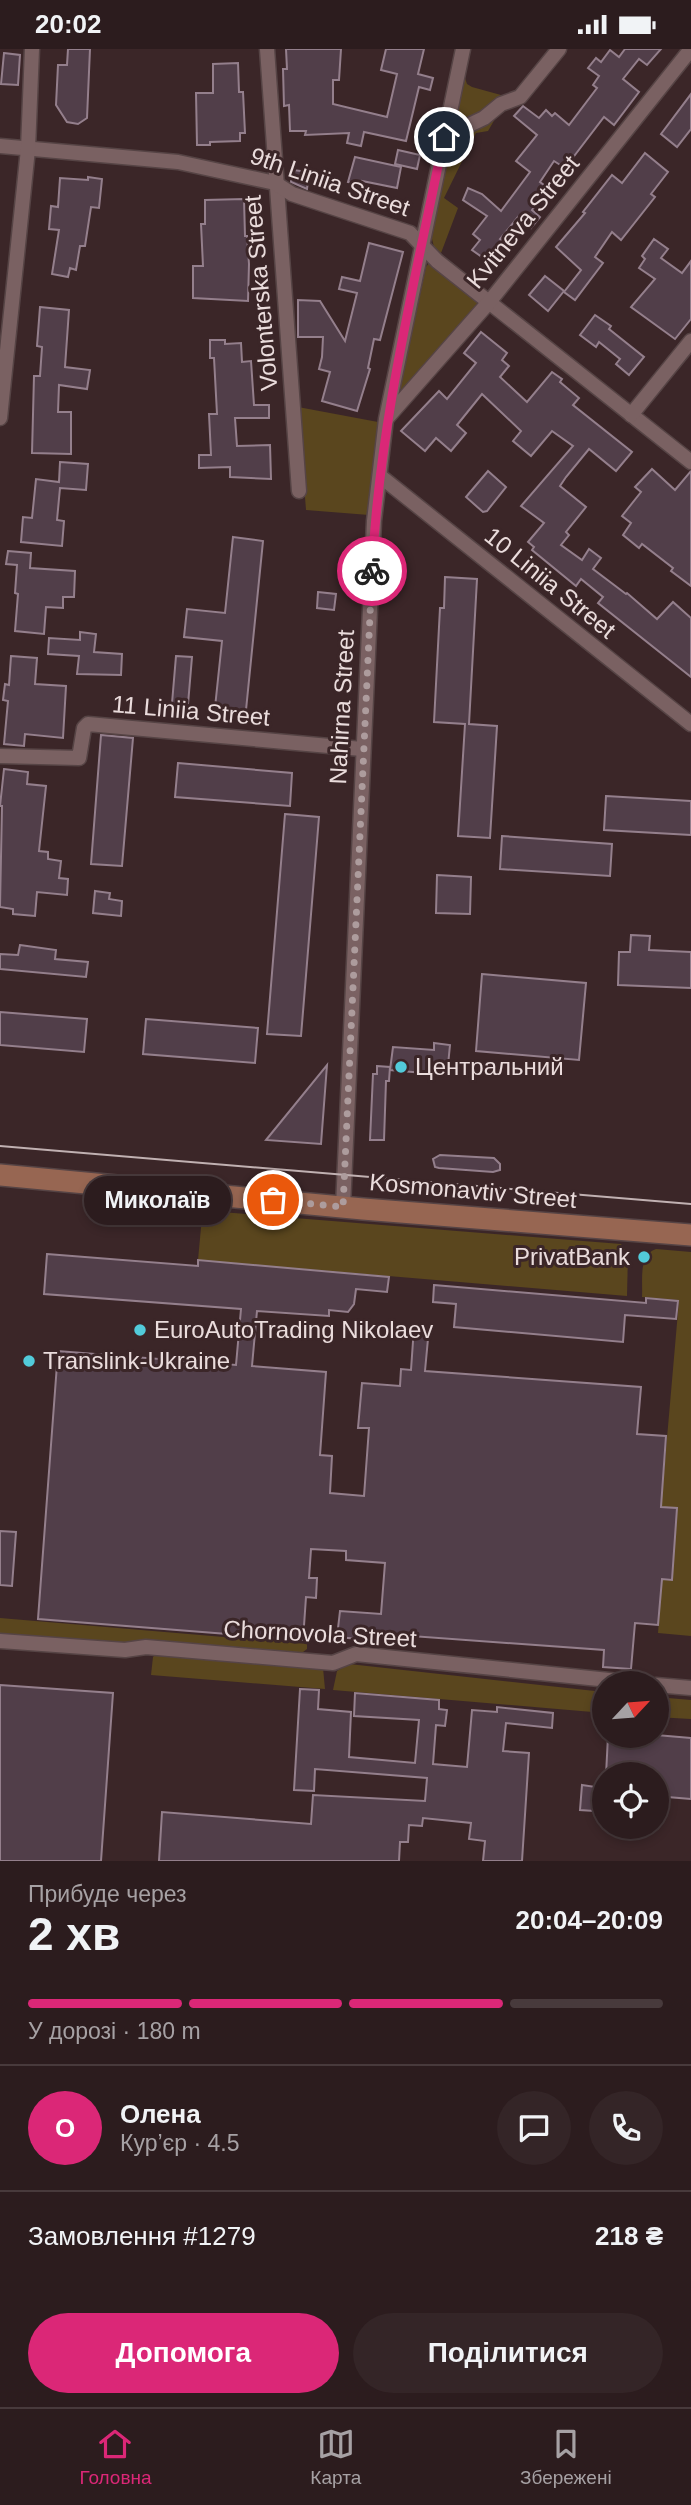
<!DOCTYPE html>
<html lang="uk">
<head>
<meta charset="utf-8">
<style>
	body { margin:0; font-family:Helvetica,sans-serif; background:#342527; color:#f1f3f6; height:100vh; display:flex; flex-direction:column; font-size:26px; white-space:nowrap }
	* { box-sizing:border-box; margin:0 }
	p { font-size:23px; color:#a6a1a4 }
	.icon { flex:none; width:38px; height:38px; fill:none; stroke:currentColor; stroke-width:2; stroke-linecap:round; stroke-linejoin:round }
	.map { position:relative; height:1812px; overflow:hidden }
	.side { display:flex; flex-direction:column; background:#2c1c1e; flex:1 }
	.side>* { flex:none }
	.needle { width:46px; rotate:64deg }
	.tools { position:absolute; left:592px; top:1622px; display:grid; gap:14px }
	.tools a { display:grid; place-items:center; width:77px; height:77px; border-radius:50%; background:#2c1c1e; box-shadow:0 4px 10px #0003,0 0 0 2px #483a3c; font-size:35px }
	.pin { position:absolute; display:grid; place-items:center; width:60px; height:60px; color:#fff; margin:-30px; border:4px solid #fff; border-radius:50%; box-shadow:0 2px 7px #0007 }
	.courier { position:absolute; display:grid; place-items:center; width:70px; height:70px; margin:-35px; border:5px solid #db2777; border-radius:50%; background:#fff; color:#222; box-shadow:0 2px 9px #0007 }
	.bubble { position:absolute; height:49px; border-radius:24px; background:#2c1c1e; box-shadow:0 4px 10px #0003,0 0 0 2px #483a3c; font-size:23px; font-weight:800; line-height:49px; text-align:center }
	.head em { font-style:normal; font-weight:800 }
	.head div { display:flex; flex-direction:column-reverse }
	.head { display:flex; align-items:center; justify-content:space-between; height:119px; padding:0 28px }
	h1 { font-size:46px; font-weight:800; line-height:52px }
	.bar { display:grid; grid-template-columns:repeat(4,1fr); gap:10px 7px; align-content:center; height:84px; padding:0 28px }
	.bar i { height:9px; border-radius:5px; background:#483a3c }
	.bar .active { background:#db2777 }
	.bar p { grid-column:span 4 }
	.line { display:flex; align-items:center; gap:18px; padding:0 28px; border-top:2px solid #483a3c }
	.line div { flex:1 }
	.round { display:grid; place-items:center; flex:none; width:74px; height:74px; border-radius:37px; background:#342527 }
	.button { display:flex; gap:14px; margin-top:auto; padding:14px 28px }
	.button a { flex:1; height:80px; border-radius:42px; background:#db2777; color:#fff; font-size:28px; font-weight:800; line-height:80px; text-align:center }
	.button a+a { background:#342527; color:#f1f3f6 }
	.status { display:flex; justify-content:space-between; align-items:center; height:49px; padding:0 35px; background:#2c1c1e; direction:ltr }
	.status svg { height:19px; fill:currentColor }
	.menu { display:flex; justify-content:space-around; align-items:center; height:98px; border-top:2px solid #483a3c; background:#2c1c1e; font-size:19px; color:#a6a1a4 }
	.menu a { display:grid; justify-items:center; gap:4px }
	.menu .active { color:#db2777 }
	.map>svg:first-child { display:block }
	.green { fill:#5a461e }
	.building { fill:#513e49; stroke:#947f8c; stroke-width:2 }
	.lines { fill:none; stroke-linecap:round; stroke-linejoin:round }
	.street-casing { stroke:#564445; stroke-width:17 }
	.secondary-casing { stroke:#564445; stroke-width:24 }
	.street { stroke:#7a6162; stroke-width:14 }
	.secondary { stroke:#976652; stroke-width:21 }
	.tram { stroke:#c1b1b2; stroke-width:2 }
	.done { stroke:#ad9c9d; stroke-width:7; stroke-dasharray:0 12.6 }
	.route { stroke:#db2777; stroke-width:9 }
	.poi-dot { fill:#52cbda; stroke:#3b2628; stroke-width:2.5 }
	.labels { text-anchor:middle; stroke-width:6; stroke-linejoin:round; paint-order:stroke }
	.street-label { font-size:24px; fill:#eadcdc; stroke:#3b2628 }
	.poi-label { font-size:24px; fill:#eadcdc; stroke:#3b2628; text-anchor:start }
</style>
</head>
<body>
<div class="status"><b>20:02</b><svg viewBox="0 0 49 12"><path d="M0 12V9h3v3zM5 12V6h3v6zM10 12V3h3v9zM15 12V0h3v12zM26 1h20v11H26zM47 4h2v5h-2z"/></svg></div>
<div class="map">
<svg width="691" height="1812" viewBox="0 0 691 1812">
	<rect width="100%" height="100%" fill="#3b2628"/>
	<!-- green -->
	<g class="green">
		<path d="M464 26 467 35 472 38 512 49 456 76Z"/>
		<path d="M499 63 488 82 476 84 444 149 458 159 441 204 434 198 430 182 448 97 457 88Z"/>
		<path d="M429 214 481 255 403 343 400 339 426 218Z"/>
		<path d="M298 358 378 373 369 466 306 461Z"/>
		<path d="M208 1162 621 1195 628 1205 627 1247 198 1211 202 1168Z"/>
		<path d="M656 1200 691 1203V1587L658 1584 662 1530 672 1531 676 1459 661 1458 679 1251 642 1248C643 1231 638 1206 656 1200Z"/>
		<path d="M0 1569 307 1595V1600L299 1606 148 1591 124 1594 0 1584Z"/>
		<path d="M157 1604 323 1619 325 1640 151 1626 153 1608Z"/>
		<path d="M349 1615 604 1643V1664L333 1641 337 1622Z"/>
		<path d="M656 1648 691 1651V1670L656 1668Z"/>
	</g>
	<!-- building -->
	<g class="building">
		<path d="M68 0H90L87 69 78 75 67 73 56 56 58 16H67Z"/>
		<path d="M286 0H341L339 31H333V55L387 68 397 25 381 21 386 0H424L418 25 433 29 430 41 419 38 406 92 364 83 361 97 347 94 349 84 305 86 306 82H290L289 56 284 57 283 20H287Z"/>
		<path d="M625 0H661L647 16 639 10 623 30 639 43 614 76 604 68 565 119 554 112 540 133 548 139 532 161 540 168 531 179 518 168 500 190 504 193 489 213 472 201 480 191 473 185 487 167 463 151 468 139 482 145 501 162 530 123 516 112 537 86 514 67 523 57 539 69 546 61 552 67 555 64 569 76 597 39 593 36 599 27 588 19 596 9 601 13 610 1 619 8Z"/>
		<path d="M4 4 20 6 18 36 1 35Z"/>
		<path d="M238 14 239 43H243L245 84H240V92L210 93V96H197L196 44H213V15Z"/>
		<path d="M691 45V80L677 98 661 85Z"/>
		<path d="M398 101 420 106 417 120 395 115Z"/>
		<path d="M645 104 668 123 651 145 655 148 621 191 612 183 595 208 603 214 575 251 564 243 581 221 556 198 585 164 583 163 612 126 622 134Z"/>
		<path d="M355 108 401 118 397 139 362 132 361 136 348 133Z"/>
		<path d="M293 121 309 123 307 140 291 133Z"/>
		<path d="M88 128 102 130 99 159 91 158 85 197H80L76 221 70 219 68 228 52 225 59 181 49 180 51 157 58 158 60 129 88 131Z"/>
		<path d="M244 150 245 187H247L249 215 248 252 193 249V217H203L201 175H205V151Z"/>
		<path d="M654 190 668 200 661 209 682 224 691 212V270L675 290 631 258 655 230 639 219 645 210 642 207Z"/>
		<path d="M369 194 403 203 380 291 374 290 368 319 370 320 357 362 322 352 330 323 319 320 322 308 323 288H298V251L320 252 345 292 357 244 339 240 342 228 360 232Z"/>
		<path d="M545 227 564 242 548 262 529 246Z"/>
		<path d="M40 258 69 261 65 318 90 321 87 340 59 336 58 363H71V405L32 404 34 327H40L42 298 37 297Z"/>
		<path d="M595 266 611 277 609 280 644 308 629 326 616 315 620 310 599 293 596 298 580 286Z"/>
		<path d="M481 283 507 304 502 311 509 317 500 328 527 353 552 323 562 330 560 333 579 349 573 356 632 403 616 422 589 400 566 428 560 437 586 458 566 483 569 486 561 496 582 511 589 500 601 509 593 520 626 545 627 544 657 570 673 553 691 569V628L598 554 603 548 581 530 576 537 532 501 534 498 528 493 544 474 521 457 573 397 552 382 531 407 513 392 521 382 482 345 457 376 466 384 451 402 436 389 425 402 401 382 439 342 447 350 476 314 464 304Z"/>
		<path d="M210 291H225V295L241 294 242 313 251 312 254 356H269V369H235L237 397 270 396 271 430 230 428V418L199 419V406H211L209 365H217L214 309H210Z"/>
		<path d="M60 413 88 415 86 441 60 439 57 471 64 472 62 497 21 493 23 468 32 469 36 430 59 433Z"/>
		<path d="M652 420 675 441 691 422V537L671 522 673 519 642 495 639 499 623 486 631 474 622 467 641 443 635 438Z"/>
		<path d="M488 422 506 438 487 462 483 463 466 448Z"/>
		<path d="M233 488 263 492 245 671 214 668 222 592 184 588 187 560 225 564Z"/>
		<path d="M8 502 31 504 30 519 75 522 74 548H63V559L46 558 44 585 15 582 18 545 15 544 17 516 6 515Z"/>
		<path d="M445 528 477 530 469 675 497 677 490 789 458 787 465 675 434 673 440 559H444Z"/>
		<path d="M318 543 336 545 334 561 317 559Z"/>
		<path d="M80 583 96 585 94 603 122 605 121 626 77 625 79 607 48 605 49 589 80 591Z"/>
		<path d="M11 607 37 609 35 635 66 637 63 689 25 685 24 697 4 695 8 652 3 651 5 635 9 636Z"/>
		<path d="M176 607 192 608 187 667 171 666Z"/>
		<path d="M101 686 133 689 122 817 91 815Z"/>
		<path d="M178 714 292 724 290 757 175 748Z"/>
		<path d="M4 720 28 723 27 735 46 737 39 802 48 803V810L61 812 59 829 68 830 67 846 37 843 35 867 13 865V860L0 858 2 757H0Z"/>
		<path d="M606 747 691 752V786L604 781Z"/>
		<path d="M285 765 319 768 301 987 267 985Z"/>
		<path d="M502 787 612 795 610 827 500 820Z"/>
		<path d="M437 826 471 828 470 865 436 864Z"/>
		<path d="M95 842 110 844 109 850 122 852 121 867 93 864Z"/>
		<path d="M631 886 650 887 649 901 691 903V939L618 936 619 903H630Z"/>
		<path d="M20 896 56 901 55 910 88 913 86 928 0 920V905L18 906Z"/>
		<path d="M482 925 586 934 579 1011 476 1002Z"/>
		<path d="M0 963 87 970 84 1003 0 996Z"/>
		<path d="M146 970 258 979 255 1014 143 1005Z"/>
		<path d="M434 994 450 996 447 1026 390 1021 393 998 434 1001Z"/>
		<path d="M327 1016 321 1095 266 1091Z"/>
		<path d="M377 1017 390 1018 389 1032H386L384 1091H370L373 1025H377Z"/>
		<path d="M440 1106 494 1109 500 1115V1121L493 1123 439 1119 435 1118 433 1110Z"/>
		<path d="M47 1205 198 1217V1211L389 1228 387 1243 356 1240 354 1255 348 1263 329 1261V1267L257 1262 252 1317 326 1323 320 1406 332 1407 330 1444 364 1447 369 1379H358L362 1334 400 1337 401 1320 411 1321 414 1278 429 1279 425 1322 641 1338 637 1385 666 1387 661 1458 677 1459 672 1531 662 1530 658 1576 635 1574 631 1620 603 1618 604 1601 371 1584 370 1591 337 1588 340 1562 381 1565 385 1514 346 1511V1502L311 1500 309 1529H317L316 1549 306 1548 303 1591 38 1570 58 1302 236 1316 241 1260 44 1245Z"/>
		<path d="M434 1236 646 1254V1249L678 1252 676 1270 625 1266 623 1293 454 1278 456 1255 433 1253Z"/>
		<path d="M0 1482 16 1483 12 1537 0 1536Z"/>
		<path d="M0 1636 113 1644 101 1812H0Z"/>
		<path d="M300 1640 319 1641 318 1660 351 1663 349 1708 415 1714 419 1671 354 1667 355 1644 439 1651V1660L447 1661 445 1677 436 1676 433 1715 467 1718 472 1661 497 1663V1658L553 1664 552 1679 506 1674 503 1702 529 1704 522 1812H483L485 1792 469 1790 471 1774 423 1769 422 1777 409 1776 408 1793H400L399 1812H159L162 1763 311 1775 313 1746 425 1752 427 1729 315 1720 314 1742 294 1741Z"/>
		<path d="M656 1686 691 1689V1750L656 1747V1726H606L608 1687Z"/>
		<path d="M582 1736 596 1738 594 1762 580 1761Z"/>
	</g>
	<g class="lines">
		<defs>
			<g id="street">
				<path d="M267 0 299 442"/>
				<path d="M444 88 484 69 501 55 520 48 559 0"/>
				<path d="M0 97 178 113 275 134 292 145 410 184 437 212 691 413"/>
				<path d="M631 366 691 292"/>
				<path d="M0 369 28 100 32 0"/>
				<path d="M387 369 490 252 691 0"/>
				<path d="M380 427 691 675"/>
				<path d="M0 707 79 709 84 679 88 675 362 700"/>
				<path d="M343 1158 374 472 386 370 463 0"/>
				<path d="M0 1592 125 1601 146 1598 333 1614 356 1605 638 1634"/>
				<path d="M656 1636 691 1639"/>
			</g>
			<path id="secondary" d="M0 1126 363 1160 691 1186"/>
		</defs>
		<!-- street casing -->
		<use href="#street" class="street-casing"/>
		<!-- secondary casing -->
		<use href="#secondary" class="secondary-casing"/>
		<!-- street -->
		<use href="#street" class="street"/>
		<!-- secondary -->
		<use href="#secondary" class="secondary"/>
		<!-- tram -->
		<path class="tram" d="M0 1097 691 1155"/>
	</g>
	<g class="lines">
		<!-- done -->
		<path class="done" d="M273 1151 343 1158 372 522"/>
		<!-- route -->
		<path class="route" d="M372 522C379 375 415 232 444 88"/>
	</g>
	<!-- markers -->
	<g class="poi-dot">
		<circle cx="401" cy="1018" r="7"/>
		<circle cx="644" cy="1208" r="7"/>
		<circle cx="140" cy="1281" r="7"/>
		<circle cx="29" cy="1312" r="7"/>
	</g>
	<g class="labels">
		<!-- street labels -->
		<g class="street-label">
			<text transform="translate(330 133) rotate(19)" y="8">9th Liniia Street</text>
			<text transform="translate(523 173) rotate(-51)" y="8">Kvitneva Street</text>
			<text transform="translate(261 244) rotate(-95)" y="8">Volonterska Street</text>
			<text transform="translate(550 534) rotate(39)" y="8">10 Liniia Street</text>
			<text transform="translate(342 658) rotate(-87)" y="8">Nahirna Street</text>
			<text transform="translate(191 662) rotate(5)" y="8">11 Liniia Street</text>
			<text transform="translate(473 1142) rotate(5)" y="8">Kosmonavtiv Street</text>
			<text transform="translate(320 1585) rotate(3)" y="8">Chornovola Street</text>
		</g>
		<!-- poi labels -->
		<g class="poi-label">
			<text x="415" y="1026">Центральний</text>
			<text x="630" y="1216" text-anchor="end">PrivatBank</text>
			<text x="154" y="1289">EuroAutoTrading Nikolaev</text>
			<text x="43" y="1320">Translink-Ukraine</text>
		</g>
	</g>
</svg>
<div class="tools">
<a><svg class="needle" viewBox="-14 -14 28 28"><path d="M0-13l5 13h-10z" fill="#e53935"/><path d="M0 13l5-13h-10z" fill="#a6a1a4"/></svg></a>
<a><svg class="icon" aria-label="locate" viewBox="0 0 24 24"><circle cx="12" cy="12" r="6"/><path d="M12 2v4M12 18v4M2 12h4M18 12h4"/></svg></a>
</div>
<div class="pin" style="left:273px;top:1151px;background:#ea580c"><svg class="icon" aria-label="bag" viewBox="0 0 24 24"><path d="M5 8h14l-1 12H6zM9 8a3 3 0 0 1 6 0"/></svg></div>
<div class="pin" style="left:444px;top:88px;background:#1f2937"><svg class="icon" aria-label="home" viewBox="0 0 24 24"><path d="M3 11l9-7 9 7M6 9v11h12V9"/></svg></div>
<div class="courier" style="left:372px;top:522px"><svg class="icon" aria-label="bike" viewBox="0 0 24 24"><circle cx="6" cy="16" r="4"/><circle cx="18" cy="16" r="4"/><path d="M6 16l4-8h5l3 8M10 8l3 8H6M13 5h3"/></svg></div>
<div class="bubble" style="left:84px;top:1127px;width:147px">Миколаїв</div>
</div>
<section class="side">
<div class="head"><div><h1>2 хв</h1><p>Прибуде через</p></div><em>20:04–20:09</em></div>
<div class="bar"><i class="active"></i><i class="active"></i><i class="active"></i><i></i><p>У дорозі · 180 m</p></div>
<div class="line" style="height:126px"><b class="round" style="background:#db2777;color:#fff">О</b><div><b>Олена</b><p>Кур’єр · 4.5</p></div><a class="round"><svg class="icon" aria-label="chat" viewBox="0 0 24 24"><path d="M4 5h16v11H9l-5 4z"/></svg></a><a class="round"><svg class="icon" aria-label="phone" viewBox="0 0 24 24"><path d="M5 4h4l2 5-3 2q2 4 5 5l2-3 5 2v4C11 20 4 13 5 4z"/></svg></a></div>
<div class="line" style="height:91px"><div>Замовлення #1279</div><b>218 ₴</b></div>
<div class="button"><a>Допомога</a><a>Поділитися</a></div>
</section>
<nav class="menu">
<a class="active"><svg class="icon" aria-label="home" viewBox="0 0 24 24"><path d="M3 11l9-7 9 7M6 9v11h12V9"/></svg>Головна</a>
<a><svg class="icon" aria-label="map" viewBox="0 0 24 24"><path d="M3 6l6-2 6 2 6-2v14l-6 2-6-2-6 2zM9 4v14M15 6v14"/></svg>Карта</a>
<a><svg class="icon" aria-label="saved" viewBox="0 0 24 24"><path d="M7 4h10v16l-5-4-5 4z"/></svg>Збережені</a>
</nav>
</body>
</html>
